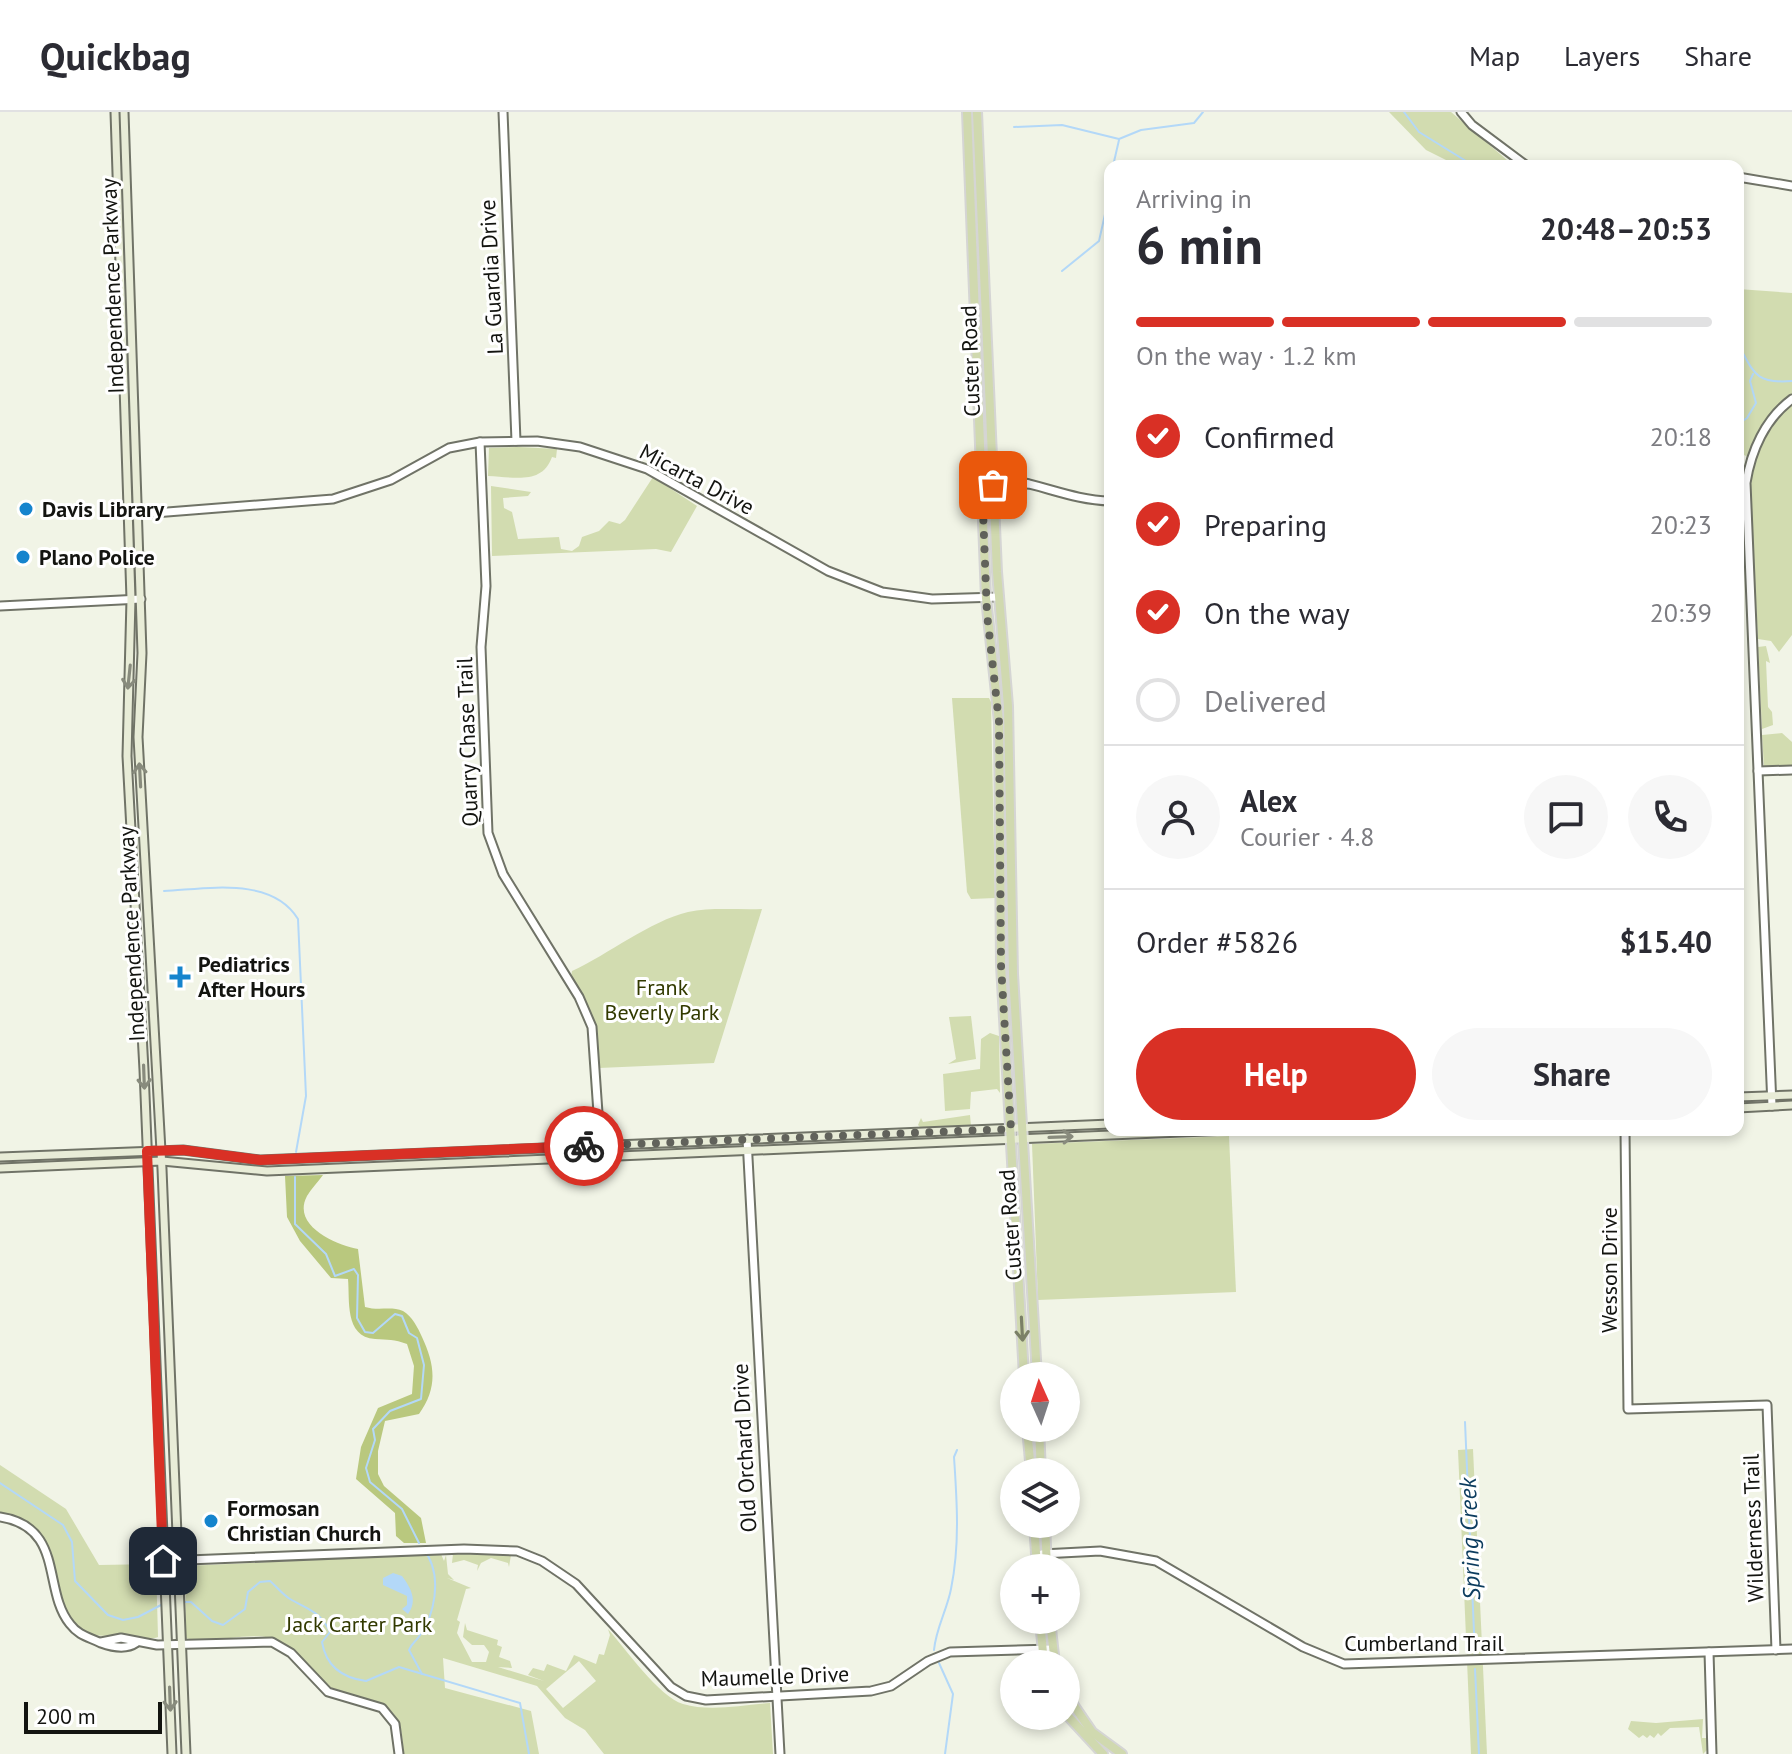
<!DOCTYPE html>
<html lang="en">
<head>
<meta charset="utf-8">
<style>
	body { margin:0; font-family:"PT Sans",sans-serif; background:#f7f7f7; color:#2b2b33; height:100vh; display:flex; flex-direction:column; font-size:30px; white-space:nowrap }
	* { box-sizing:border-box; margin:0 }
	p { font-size:26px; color:#7c7c81 }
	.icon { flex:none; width:44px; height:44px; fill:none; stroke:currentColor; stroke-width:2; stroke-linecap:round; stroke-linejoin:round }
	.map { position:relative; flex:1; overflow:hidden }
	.sheet { position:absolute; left:1104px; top:48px; width:640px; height:976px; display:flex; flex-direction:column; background:#fff; border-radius:16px; box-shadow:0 4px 12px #0003 }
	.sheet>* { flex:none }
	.needle { width:52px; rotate:357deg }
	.buttons { position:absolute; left:1000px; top:1250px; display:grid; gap:16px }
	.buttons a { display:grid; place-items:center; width:80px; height:80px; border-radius:50%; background:#fff; box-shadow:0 4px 12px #0003; font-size:40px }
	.scale { position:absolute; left:24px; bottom:20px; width:138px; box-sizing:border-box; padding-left:8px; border:4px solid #131410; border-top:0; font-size:22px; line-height:28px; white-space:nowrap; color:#131410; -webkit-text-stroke:6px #fff; paint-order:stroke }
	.pin { position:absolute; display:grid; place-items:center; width:68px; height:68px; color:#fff; margin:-34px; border-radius:16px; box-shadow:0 4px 12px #0006 }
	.courier { position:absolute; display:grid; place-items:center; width:80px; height:80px; margin:-40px; border:6px solid #d93025; border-radius:50%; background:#fff; color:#222; box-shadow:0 2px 10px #0007 }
	.summary em { font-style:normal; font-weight:700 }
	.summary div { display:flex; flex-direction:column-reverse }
	.summary { display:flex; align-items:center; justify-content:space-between; height:136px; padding:0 32px }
	h1 { font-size:52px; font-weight:700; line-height:60px }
	.bar { display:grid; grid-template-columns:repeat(4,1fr); gap:12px 8px; align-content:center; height:96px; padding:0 32px }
	.bar i { height:10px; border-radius:6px; background:#e1e1e2 }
	.bar .on { background:#d93025 }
	.bar p { grid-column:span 4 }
	.line { display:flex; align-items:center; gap:20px; padding:0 32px; border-top:2px solid #e1e1e2 }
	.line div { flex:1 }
	.round { display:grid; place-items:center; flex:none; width:84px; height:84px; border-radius:42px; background:#f7f7f7 }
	ol { padding:0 32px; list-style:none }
	li { display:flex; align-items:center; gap:24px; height:88px }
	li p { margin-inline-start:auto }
	li .icon { padding:8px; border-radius:50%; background:#d93025; color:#fff; stroke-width:4 }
	li:last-child { color:#7c7c81 }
	li i { width:44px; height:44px; border:4px solid #e1e1e2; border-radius:50% }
	.cta { display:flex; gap:16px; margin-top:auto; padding:16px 32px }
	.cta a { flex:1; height:92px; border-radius:48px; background:#d93025; color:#fff; font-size:32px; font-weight:700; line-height:92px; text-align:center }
	.cta a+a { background:#f7f7f7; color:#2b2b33 }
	header { display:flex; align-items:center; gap:48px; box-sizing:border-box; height:112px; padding:0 40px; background:#fff; border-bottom:2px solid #e1e1e2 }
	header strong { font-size:38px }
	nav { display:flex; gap:44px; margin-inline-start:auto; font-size:28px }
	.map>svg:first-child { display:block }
	.green { fill:#d2dcb0; fill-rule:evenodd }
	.forest { fill:#b9c87e }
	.water { fill:#b3d8f8 }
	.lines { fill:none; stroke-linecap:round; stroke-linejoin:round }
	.stream { stroke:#b3d8f8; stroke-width:2 }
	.tertiary-casing { stroke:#707367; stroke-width:11 }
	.secondary-casing { stroke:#707367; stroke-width:11 }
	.primary-casing { stroke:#d5d5d4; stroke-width:12 }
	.tertiary { stroke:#fff; stroke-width:7 }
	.secondary { stroke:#e8ecd7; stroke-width:7 }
	.primary { stroke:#d0d9af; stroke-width:8 }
	.oneway { stroke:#888b7d }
	.oneway2 { stroke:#7b8067 }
	.done { stroke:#61625b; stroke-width:8; stroke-dasharray:0 14.4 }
	.route { stroke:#d93025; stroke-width:10 }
	.poi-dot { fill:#1584cd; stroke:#fff; stroke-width:3 }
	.labels { text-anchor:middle; stroke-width:6; stroke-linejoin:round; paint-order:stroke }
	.street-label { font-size:22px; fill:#131410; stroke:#fff }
	.poi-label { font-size:22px; font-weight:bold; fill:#131410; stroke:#fff; text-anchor:start }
	.park-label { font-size:22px; fill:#323a00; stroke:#fff }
	.water-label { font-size:24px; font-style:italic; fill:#0c3c5e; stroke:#fff }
</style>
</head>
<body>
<header>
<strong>Quickbag</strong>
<nav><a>Map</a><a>Layers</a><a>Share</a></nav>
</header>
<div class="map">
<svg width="1792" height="1642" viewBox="0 0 1792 1642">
	<rect width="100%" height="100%" fill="#f1f4e6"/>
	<!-- green -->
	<g class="green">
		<path d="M1389 0H1451L1514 54H1458L1426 38Z"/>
		<path d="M1738 177 1792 181V523L1779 540 1771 529 1758 527 1750 380 1754 348 1738 340Z"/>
		<path d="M519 335 557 337 556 346 552 345C542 373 515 365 488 364L489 336Z"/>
		<path d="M653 365 697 394 671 440 656 437 492 444 491 374 531 380 528 384 503 386 504 396 512 400 518 427 559 425 561 437 572 439 579 434 582 425 599 419 609 409 620 412 625 408Z"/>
		<path d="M1766 534 1770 551 1766 549 1768 595 1772 600 1773 613 1762 617 1758 535Z"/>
		<path d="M952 586H989L991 590 995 786 971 787 967 780Z"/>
		<path d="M1782 621 1792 630V654L1764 655 1762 623Z"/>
		<path d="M762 797 714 951 599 956 593 905 571 865 572 859C609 842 650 809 688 800 710 795 739 798 762 797Z"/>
		<path d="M971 904 976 947 948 952 956 947 949 905Z"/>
		<path d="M990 921 999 924 1000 981 997 977 971 980 970 997 945 999 943 962 980 957 981 927Z"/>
		<path d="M970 1003 971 1014 921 1016 918 1013 921 1006 923 1010Z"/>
		<path d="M1229 1024 1236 1180 1038 1188 1032 1032Z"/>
		<path d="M1473 1337 1487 1642H1471L1458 1338Z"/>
		<path d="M0 1353 66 1397 99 1453 156 1452 158 1525C147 1529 133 1523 121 1523 109 1523 96 1526 85 1520 41 1498 77 1416 0 1401Z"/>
		<path d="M496 1441 511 1443 509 1455 508 1451 491 1446 481 1451 477 1459 478 1453 464 1448 452 1451 453 1442Z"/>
		<path d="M441 1442 444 1449 446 1443 448 1462 454 1468 447 1466 471 1476 466 1477 457 1508 460 1510 457 1521 472 1550H486L489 1540 484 1533H472L463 1525 465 1511 467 1518 498 1528 497 1533 502 1535 499 1545 510 1549 512 1556 498 1555 544 1569 528 1563 533 1556 544 1559 547 1552 566 1559 574 1543 596 1552 599 1542 604 1543 610 1523 608 1517C625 1536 659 1585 683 1592 710 1600 742 1593 770 1591L773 1642H604L585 1618 565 1606 537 1574 443 1546 445 1576 531 1599 539 1642H403C403 1628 402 1612 393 1601 375 1581 353 1589 332 1577 308 1563 300 1533 271 1526 243 1520 212 1533 185 1526L186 1454ZM579 1549 596 1569 563 1596 546 1577Z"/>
		<path d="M1703 1607 1702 1626H1707V1638L1703 1642 1699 1615 1670 1616 1661 1624 1658 1621 1654 1626 1650 1623 1647 1626 1643 1623 1639 1626 1628 1617 1631 1609 1656 1611Z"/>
	</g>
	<!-- forest -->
	<path class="forest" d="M323 1063C318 1070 311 1077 307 1084 291 1114 337 1133 358 1137L365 1195C378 1199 392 1194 403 1199 412 1204 418 1216 422 1225 435 1253 438 1275 419 1302L385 1309 378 1339V1362L384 1374 421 1406 426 1431H404L396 1424 395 1401 356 1367 361 1335 378 1296 412 1282 414 1254 407 1232C394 1227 388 1228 375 1227 344 1225 350 1187 348 1167L331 1166 300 1129 287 1105 285 1064Z"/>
	<!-- water -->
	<path class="water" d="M393 1461 402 1464C411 1476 418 1489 408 1502L402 1497 407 1493V1484L383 1473V1466Z"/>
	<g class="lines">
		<!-- stream -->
		<g class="stream">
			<path d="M1404 0 1419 20 1474 54"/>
			<path d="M1014 15 1062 13 1119 27 1141 18 1194 11 1203 0"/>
			<path d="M1113 54 1119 28"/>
			<path d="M1062 159 1099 129 1110 80"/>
			<path d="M1738 232C1754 261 1755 272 1792 269"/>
			<path d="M1738 312 1747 306 1756 291 1750 269 1753 262"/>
			<path d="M164 779C207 777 272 764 298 807L306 984 296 1040"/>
			<path d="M295 1065V1112L326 1142 335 1164 354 1157 358 1163 357 1206 365 1220 373 1221 395 1202 402 1204 409 1221 417 1226 424 1253 421 1287 390 1299 373 1317 375 1328 366 1356 370 1370 402 1397 419 1431"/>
			<path d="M1465 1310 1475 1543"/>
			<path d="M0 1371 63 1413 72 1430 75 1469 108 1503 123 1508 138 1505 163 1492"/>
			<path d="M182 1490H191L212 1509 223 1513 245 1497 248 1480 260 1470 270 1469C276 1474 283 1483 290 1487 307 1497 320 1499 330 1520L322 1530C326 1554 343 1566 366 1569L399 1555 520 1591 529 1642"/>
			<path d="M934 1538C936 1516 947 1498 951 1477 960 1433 957 1389 954 1345L957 1338"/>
			<path d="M939 1551 953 1582 945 1642"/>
			<path d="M1475 1557 1479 1642"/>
			<path d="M422 1562 409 1538C412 1530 416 1530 420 1523 435 1502 441 1467 428 1444"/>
		</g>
		<defs>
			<g id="tertiary">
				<path d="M503 0 516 329"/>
				<path d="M1461 0 1472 13 1527 54"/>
				<path d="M1738 65 1792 74"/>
				<path d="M480 330 486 474 481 535 488 721 503 762 579 885 592 915 601 1044"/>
				<path d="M981 366C1027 364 1064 388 1110 389"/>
				<path d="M982 373 1028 372"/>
				<path d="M129 403 333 387 391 368 449 336 480 330 537 329 580 335 647 357 828 459 882 480 932 487 999 485"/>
				<path d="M0 494 141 487"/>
				<path d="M1758 659 1792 658"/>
				<path d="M1772 994 1746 371C1751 339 1765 307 1792 287"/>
				<path d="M1625 1018 1628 1297 1767 1293 1776 1538"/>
				<path d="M747 1027 780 1642"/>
				<path d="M0 1405C65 1415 42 1478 70 1512 79 1524 89 1525 101 1531 112 1535 126 1538 136 1531"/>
				<path d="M1042 1442 1100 1439 1156 1449 1303 1535 1344 1552 1792 1537"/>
				<path d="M163 1449 464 1437 517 1439 542 1449 576 1472 671 1575 686 1584 706 1588 871 1579 891 1574 928 1549 950 1540 1052 1537"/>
				<path d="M101 1530 121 1526 157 1533 272 1530 291 1541 328 1580 382 1596 395 1612 399 1642"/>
				<path d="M1709 1540 1712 1642"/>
			</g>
			<g id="secondary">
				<path d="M115 0 131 487 127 644 144 958 172 1642"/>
				<path d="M124 0 142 541 138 625 162 1057 186 1642"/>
				<path d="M1738 985 1792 983"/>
				<path d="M1738 996 1792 993"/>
				<path d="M0 1045 183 1038 260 1048 1110 1012"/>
				<path d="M0 1056 162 1049 267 1059 1229 1018"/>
			</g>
			<g id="primary">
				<path d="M967 0 986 486 999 610 1001 853 1024 1264"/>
				<path d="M977 0 997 460 1008 594 1013 862 1037 1264"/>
				<path d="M1027 1316 1031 1360"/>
				<path d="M1039 1316 1041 1360"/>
				<path d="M1034 1412 1037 1456"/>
				<path d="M1045 1412 1047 1456"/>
				<path d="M1040 1508 1044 1552"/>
				<path d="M1050 1508 1055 1552"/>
				<path d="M1066 1582 1092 1620 1122 1642"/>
				<path d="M1066 1602 1103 1642"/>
			</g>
		</defs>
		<!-- tertiary casing -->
		<use href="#tertiary" class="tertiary-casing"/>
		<!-- secondary casing -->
		<use href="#secondary" class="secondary-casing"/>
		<!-- primary casing -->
		<use href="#primary" class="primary-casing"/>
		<!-- tertiary -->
		<use href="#tertiary" class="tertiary"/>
		<!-- secondary -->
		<use href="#secondary" class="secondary"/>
		<!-- primary -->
		<use href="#primary" class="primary"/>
	</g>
	<!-- one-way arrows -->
	<defs><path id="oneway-shaft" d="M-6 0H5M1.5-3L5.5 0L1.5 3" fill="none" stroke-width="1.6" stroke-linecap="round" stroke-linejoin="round" transform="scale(2)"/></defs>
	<g class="oneway">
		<use href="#oneway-shaft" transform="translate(129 565) rotate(96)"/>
		<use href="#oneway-shaft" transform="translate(140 663) rotate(-93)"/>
		<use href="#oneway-shaft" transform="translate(144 965) rotate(88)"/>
		<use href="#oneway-shaft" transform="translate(1061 1025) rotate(-2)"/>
		<use href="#oneway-shaft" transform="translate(170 1587) rotate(88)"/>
	</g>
	<use class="oneway2" href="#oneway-shaft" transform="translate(1022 1217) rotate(87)"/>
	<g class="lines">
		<!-- done -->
		<path class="done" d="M584 1034 1011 1017 1001 853 999 610 987 502 982 373H993"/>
		<!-- route -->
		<path class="route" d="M163 1449 147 1039 183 1038 260 1048 584 1034"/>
	</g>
	<!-- markers -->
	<g class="poi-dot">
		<circle cx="26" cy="397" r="8"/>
		<circle cx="23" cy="445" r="8"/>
		<path d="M176 853h8v8h8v8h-8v8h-8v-8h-8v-8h8z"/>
		<circle cx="211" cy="1409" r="8"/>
	</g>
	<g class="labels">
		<!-- street labels -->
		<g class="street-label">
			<text transform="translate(491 165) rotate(-93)" y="8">La Guardia Drive</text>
			<text transform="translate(112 174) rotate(-92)" y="8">Independence Parkway</text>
			<text transform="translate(970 249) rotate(-92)" y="8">Custer Road</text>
			<text transform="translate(697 367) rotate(28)" y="8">Micarta Drive</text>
			<text transform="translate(467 630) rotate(-92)" y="8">Quarry Chase Trail</text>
			<text transform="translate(131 822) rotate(-93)" y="8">Independence Parkway</text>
			<text transform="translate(1010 1113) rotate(-94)" y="8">Custer Road</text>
			<text transform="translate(1609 1158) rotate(-90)" y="8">Wesson Drive</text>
			<text transform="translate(744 1336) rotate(-93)" y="8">Old Orchard Drive</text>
			<text transform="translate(1753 1416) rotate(-92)" y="8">Wilderness Trail</text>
			<text x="1424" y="1539">Cumberland Trail</text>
			<text transform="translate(775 1564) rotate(-2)" y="8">Maumelle Drive</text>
		</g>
		<!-- poi labels -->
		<g class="poi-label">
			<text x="42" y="405">Davis Library</text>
			<text x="39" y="453">Plano Police</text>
			<text x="198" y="860">Pediatrics<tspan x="198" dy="25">After Hours</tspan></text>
			<text x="227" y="1404">Formosan<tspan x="227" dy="25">Christian Church</tspan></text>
		</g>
		<!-- park labels -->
		<g class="park-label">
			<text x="662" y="883">Frank<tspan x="662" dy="25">Beverly Park</tspan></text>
			<text x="359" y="1520">Jack Carter Park</text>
		</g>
		<!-- water labels -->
		<g class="water-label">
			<text transform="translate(1470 1427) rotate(-92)" y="8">Spring Creek</text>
		</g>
	</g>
</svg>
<div class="buttons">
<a><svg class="needle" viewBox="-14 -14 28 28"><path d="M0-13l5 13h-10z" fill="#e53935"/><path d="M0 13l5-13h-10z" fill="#7c7c81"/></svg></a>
<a><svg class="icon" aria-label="layers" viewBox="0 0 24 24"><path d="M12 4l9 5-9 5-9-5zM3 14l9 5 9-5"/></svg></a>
<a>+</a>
<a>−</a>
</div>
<div class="scale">200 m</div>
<div class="pin" style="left:993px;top:373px;background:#ea580c"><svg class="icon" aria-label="bag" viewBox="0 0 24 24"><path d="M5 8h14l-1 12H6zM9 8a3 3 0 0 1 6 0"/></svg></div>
<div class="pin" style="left:163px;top:1449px;background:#1f2937"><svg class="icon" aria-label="home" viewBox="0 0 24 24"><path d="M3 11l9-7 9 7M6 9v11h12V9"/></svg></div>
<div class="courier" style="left:584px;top:1034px"><svg class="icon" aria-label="bike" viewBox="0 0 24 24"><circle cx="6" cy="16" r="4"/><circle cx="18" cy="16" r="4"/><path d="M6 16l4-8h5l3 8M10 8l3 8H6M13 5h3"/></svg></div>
<section class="sheet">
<div class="summary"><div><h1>6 min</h1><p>Arriving in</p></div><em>20:48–20:53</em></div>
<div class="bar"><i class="on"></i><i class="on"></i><i class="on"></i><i></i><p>On the way · 1.2 km</p></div>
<ol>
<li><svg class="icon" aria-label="check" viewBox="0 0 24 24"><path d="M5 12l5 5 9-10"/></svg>Confirmed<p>20:18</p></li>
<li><svg class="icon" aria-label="check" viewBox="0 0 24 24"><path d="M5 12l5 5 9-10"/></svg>Preparing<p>20:23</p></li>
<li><svg class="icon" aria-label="check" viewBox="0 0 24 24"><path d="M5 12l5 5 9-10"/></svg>On the way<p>20:39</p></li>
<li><i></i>Delivered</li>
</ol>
<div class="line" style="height:144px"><a class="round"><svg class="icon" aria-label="person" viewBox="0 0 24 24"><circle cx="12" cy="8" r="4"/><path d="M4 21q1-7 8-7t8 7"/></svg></a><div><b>Alex</b><p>Courier · 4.8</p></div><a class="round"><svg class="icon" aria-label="chat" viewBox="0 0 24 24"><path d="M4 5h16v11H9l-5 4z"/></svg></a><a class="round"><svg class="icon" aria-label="phone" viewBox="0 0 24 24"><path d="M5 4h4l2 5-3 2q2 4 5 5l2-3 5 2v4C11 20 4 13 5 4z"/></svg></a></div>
<div class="line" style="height:104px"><div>Order #5826</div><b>$15.40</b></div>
<div class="cta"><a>Help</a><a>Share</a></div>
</section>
</div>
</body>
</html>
